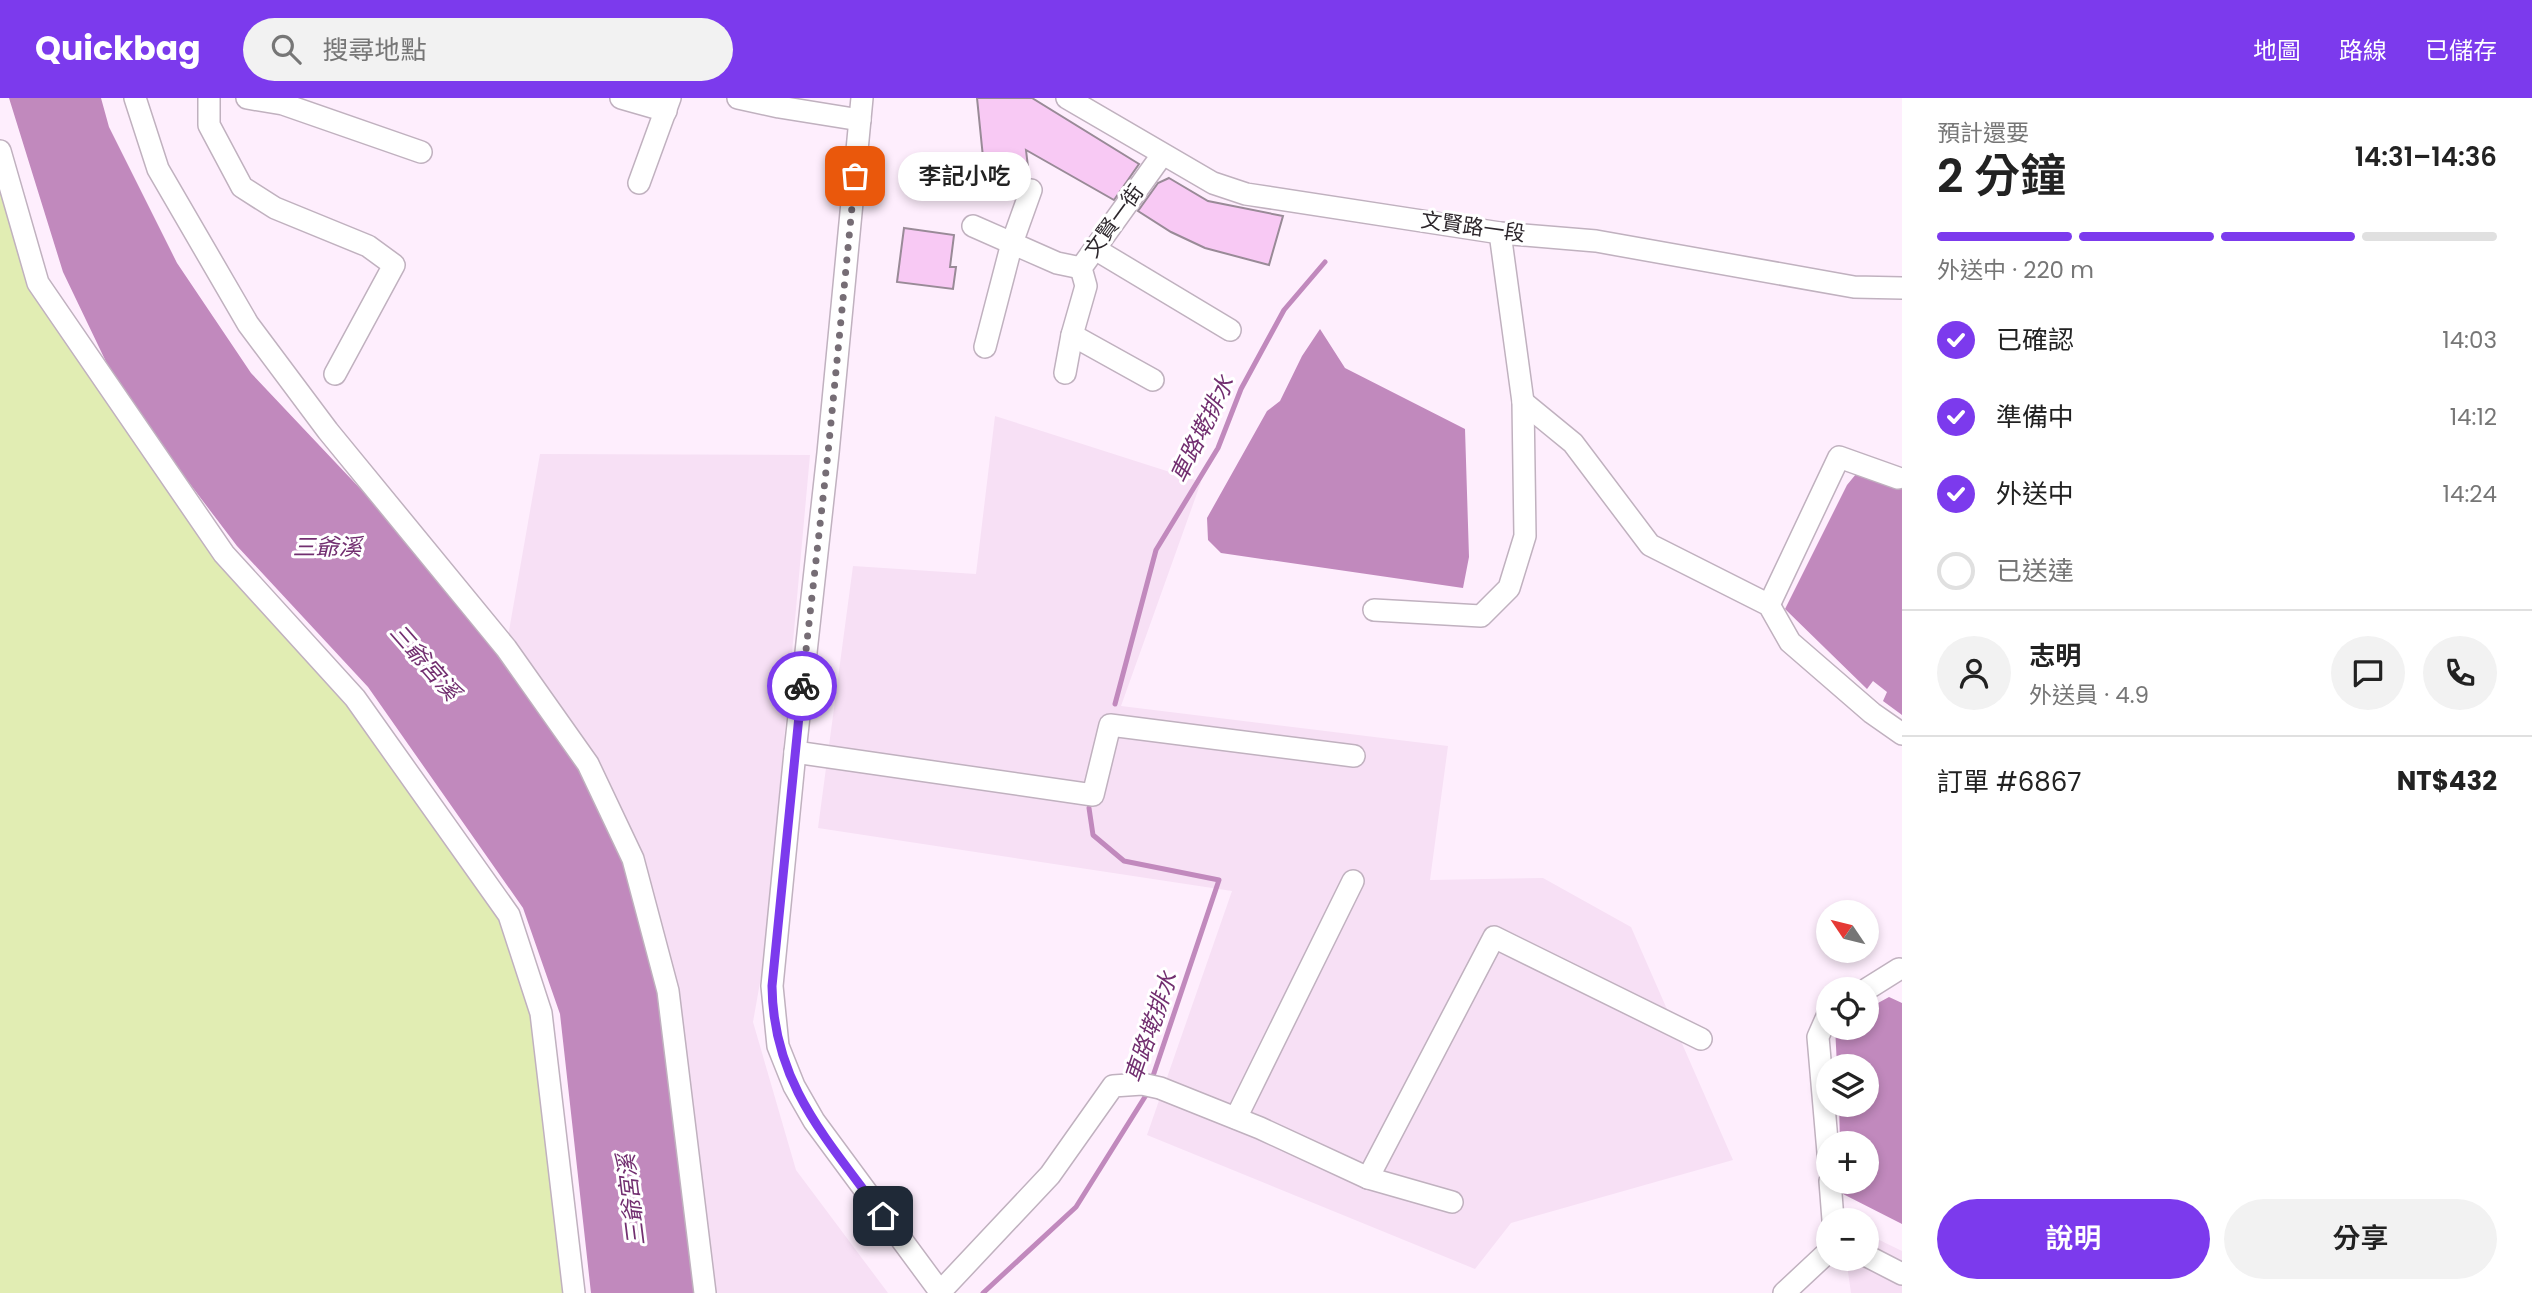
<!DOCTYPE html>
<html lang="zh-TW">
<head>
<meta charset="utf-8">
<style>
	body { margin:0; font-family:Poppins,"Noto Sans TC",sans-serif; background:#f2f2f2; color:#222; height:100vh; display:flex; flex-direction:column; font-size:26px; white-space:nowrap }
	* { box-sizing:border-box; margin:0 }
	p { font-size:23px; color:#767676 }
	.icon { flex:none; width:38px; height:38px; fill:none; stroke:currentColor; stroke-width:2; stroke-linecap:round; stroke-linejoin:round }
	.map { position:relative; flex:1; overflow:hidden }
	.drawer { display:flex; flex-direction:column; background:#fff; width:630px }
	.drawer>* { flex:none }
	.needle { width:46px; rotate:305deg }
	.buttons { position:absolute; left:1816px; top:802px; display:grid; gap:14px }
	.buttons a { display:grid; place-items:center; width:63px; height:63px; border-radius:50%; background:#fff; box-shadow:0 4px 10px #0003; font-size:35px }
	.pin { position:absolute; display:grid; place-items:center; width:60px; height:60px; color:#fff; margin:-30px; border-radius:14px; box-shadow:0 4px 10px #0006 }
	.courier { position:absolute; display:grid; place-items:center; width:70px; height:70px; margin:-35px; border:5px solid #7c3aed; border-radius:50%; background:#fff; color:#222; box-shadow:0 2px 9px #0007 }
	.bubble { position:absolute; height:49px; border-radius:24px; background:#fff; box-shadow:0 4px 10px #0003; font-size:23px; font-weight:600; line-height:49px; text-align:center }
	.headline em { font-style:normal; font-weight:600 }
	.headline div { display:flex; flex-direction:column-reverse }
	.headline { display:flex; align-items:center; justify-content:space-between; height:119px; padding:0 35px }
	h1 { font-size:46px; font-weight:600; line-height:52px }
	.bar { display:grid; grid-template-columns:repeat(4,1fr); gap:10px 7px; align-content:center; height:84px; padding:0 35px }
	.bar i { height:9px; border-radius:5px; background:#e0e0e0 }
	.bar .selected { background:#7c3aed }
	.bar p { grid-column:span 4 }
	.line { display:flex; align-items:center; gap:18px; padding:0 35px; border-top:2px solid #e0e0e0 }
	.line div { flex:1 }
	.round { display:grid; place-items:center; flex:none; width:74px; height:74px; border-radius:37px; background:#f2f2f2 }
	ol { padding:0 35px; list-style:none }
	li { display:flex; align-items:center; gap:21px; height:77px }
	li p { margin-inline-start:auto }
	li .icon { padding:7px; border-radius:50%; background:#7c3aed; color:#fff; stroke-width:4 }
	li:last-child { color:#767676 }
	li i { width:38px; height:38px; border:4px solid #e0e0e0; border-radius:50% }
	.button { display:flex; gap:14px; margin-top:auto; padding:14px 35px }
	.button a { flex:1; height:80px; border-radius:42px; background:#7c3aed; color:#fff; font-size:28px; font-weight:600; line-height:80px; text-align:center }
	.button a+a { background:#f2f2f2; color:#222 }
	header { display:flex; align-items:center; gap:42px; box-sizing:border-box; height:98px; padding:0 35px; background:#7c3aed; color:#fff }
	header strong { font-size:33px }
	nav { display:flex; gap:38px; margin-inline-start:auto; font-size:24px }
	.search { width:490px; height:63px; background:#f2f2f2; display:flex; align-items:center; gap:18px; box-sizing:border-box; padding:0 24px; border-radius:38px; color:#767676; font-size:26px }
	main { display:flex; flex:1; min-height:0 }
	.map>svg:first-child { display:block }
	.built { fill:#f7e0f5 }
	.green { fill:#e1edb3 }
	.water { fill:#c189bd }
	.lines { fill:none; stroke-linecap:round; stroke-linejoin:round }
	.stream { stroke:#c189bd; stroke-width:5 }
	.building { fill:#f8c9f4; stroke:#998a97; stroke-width:2 }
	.minor-casing { stroke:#c0b1bf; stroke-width:24 }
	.minor { stroke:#fff; stroke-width:21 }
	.done { stroke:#766d75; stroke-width:7; stroke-dasharray:0 12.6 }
	.route { stroke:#7c3aed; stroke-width:9 }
	.labels { text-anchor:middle; stroke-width:6; stroke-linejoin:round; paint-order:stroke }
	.street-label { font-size:21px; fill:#2d272c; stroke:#fff }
	.water-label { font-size:23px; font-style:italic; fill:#722f70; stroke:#fff }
</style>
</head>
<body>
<header>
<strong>Quickbag</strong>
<div class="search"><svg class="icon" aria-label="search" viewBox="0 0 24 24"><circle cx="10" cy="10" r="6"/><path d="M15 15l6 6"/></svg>搜尋地點</div>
<nav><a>地圖</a><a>路線</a><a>已儲存</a></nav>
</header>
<main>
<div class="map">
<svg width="1902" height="1195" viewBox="0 0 1902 1195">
	<rect width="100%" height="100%" fill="#feeefd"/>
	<!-- built -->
	<g class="built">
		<path d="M995 318 1201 384 1121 608 1448 648 1430 782 1543 780 1631 829 1733 1062 1511 1125 1475 1171 1147 1037 1232 793 818 730 853 468 976 476Z"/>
		<path d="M540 356 810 357 764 862 753 924 796 1072 888 1195H705L668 893 506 550Z"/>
		<path d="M1867 1136 1902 1153V1195H1851L1846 1160H1867Z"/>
	</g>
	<!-- green -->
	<path class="green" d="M0 53 38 185 224 456 355 600 509 817 541 915 574 1195H0Z"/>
	<!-- water -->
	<g class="water">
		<path d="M9 0H101L109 29 177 165 251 275 387 419 497 556 581 669 624 764 659 897 676 1045 697 1195H591L560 916 523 810 368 589 237 448 121 295 63 174Z"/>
		<path d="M1320 231 1345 270 1465 331 1469 459 1463 490 1221 455 1208 442 1207 420 1267 313 1280 303 1302 258Z"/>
		<path d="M1861 370 1902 387V617L1883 603 1887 594 1873 583 1867 591 1785 511 1847 387Z"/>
		<path d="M1889 899 1902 905V1126L1843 1096 1842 1083H1867V1045H1840L1839 1006H1867V968H1837L1835 929H1867V911Z"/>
	</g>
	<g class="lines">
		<!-- stream -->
		<g class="stream">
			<path d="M1115 606 1156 452 1218 350 1241 291 1284 212 1325 164"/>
			<path d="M1089 710 1093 737 1124 763 1219 782 1152 981"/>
			<path d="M983 1195 1076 1109 1148 994"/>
		</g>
	</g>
	<!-- building -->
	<g class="building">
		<path d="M977 0H1032L1139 66 1114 102 1026 52 1028 69H984Z"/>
		<path d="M1169 80 1208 103 1283 118 1269 167 1205 150 1171 134 1138 113 1158 85Z"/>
		<path d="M904 130 954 137 950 169H956L953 191 897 184Z"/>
	</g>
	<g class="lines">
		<defs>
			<g id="minor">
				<path d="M135 0 158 71 248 226 328 333 506 550 588 666 633 761 668 893 705 1195"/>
				<path d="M209 0V27L242 89 275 110 368 148 394 167 335 276"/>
				<path d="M247 0 283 6 421 54"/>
				<path d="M621 0 666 13"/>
				<path d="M738 0 779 9 860 22"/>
				<path d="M862 0 828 355 795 654 772 888 778 948 794 988 814 1023 941 1195"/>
				<path d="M1067 0 1213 85 1246 96 1500 135 1596 143 1854 189 1902 190"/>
				<path d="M0 53 38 185 224 456 355 600 509 817 541 915 574 1195"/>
				<path d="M639 85 670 0"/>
				<path d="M973 128 1057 165 1081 170"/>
				<path d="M1095 151 1230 232"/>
				<path d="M1072 237 1153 282"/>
				<path d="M985 249 1012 145 1031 92"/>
				<path d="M1065 275 1072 237 1086 188 1081 170 1162 57"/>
				<path d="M1523 304 1573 345 1650 447 1769 507 1790 544 1872 615 1902 636"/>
				<path d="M1769 507 1839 359 1898 380"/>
				<path d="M1374 512 1481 518 1509 490 1525 438 1523 304 1500 135"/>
				<path d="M795 654 1093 697 1110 627 1354 658"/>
				<path d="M1867 891 1899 871"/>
				<path d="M1829 914 1818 939 1829 1066"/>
				<path d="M1236 1020 1353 783"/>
				<path d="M1368 1080 1494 839 1701 941"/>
				<path d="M1830 1083 1833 1122"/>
				<path d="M1867 1158 1902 1176"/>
				<path d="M940 1194 1050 1077 1113 988 1142 986 1160 990 1260 1030 1368 1080 1452 1104"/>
				<path d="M1784 1195 1829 1153"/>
			</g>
		</defs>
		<!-- minor casing -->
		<use href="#minor" class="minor-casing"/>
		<!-- minor -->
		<use href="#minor" class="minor"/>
	</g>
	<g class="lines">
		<!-- done -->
		<path class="done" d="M802 588 828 355 855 78"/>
		<!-- route -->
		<path class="route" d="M802 588 772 888C773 987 829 1043 883 1118"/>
	</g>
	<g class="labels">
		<!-- street labels -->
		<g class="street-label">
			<text transform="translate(1114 123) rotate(-54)" y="7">文賢一街</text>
			<text transform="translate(1473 129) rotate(8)" y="7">文賢路一段</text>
		</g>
		<!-- water labels -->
		<g class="water-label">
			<text transform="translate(1202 331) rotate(-64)" y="8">車路墘排水</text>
			<text x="327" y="457">三爺溪</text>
			<text transform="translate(425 564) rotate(49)" y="8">三爺宮溪</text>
			<text transform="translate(1151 929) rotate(-71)" y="8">車路墘排水</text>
			<text transform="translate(631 1102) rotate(-97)" y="8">三爺宮溪</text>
		</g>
	</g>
</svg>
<div class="buttons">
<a><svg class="needle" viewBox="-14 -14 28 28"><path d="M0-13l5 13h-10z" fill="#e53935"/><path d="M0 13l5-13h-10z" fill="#767676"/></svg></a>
<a><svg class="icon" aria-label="locate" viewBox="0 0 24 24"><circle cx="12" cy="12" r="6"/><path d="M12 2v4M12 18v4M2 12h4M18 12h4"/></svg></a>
<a><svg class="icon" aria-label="layers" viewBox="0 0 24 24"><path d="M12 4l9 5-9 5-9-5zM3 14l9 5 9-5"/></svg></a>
<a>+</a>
<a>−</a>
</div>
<div class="pin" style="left:855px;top:78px;background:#ea580c"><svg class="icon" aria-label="bag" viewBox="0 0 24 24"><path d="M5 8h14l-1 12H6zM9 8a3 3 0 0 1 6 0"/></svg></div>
<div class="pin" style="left:883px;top:1118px;background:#1f2937"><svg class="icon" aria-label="home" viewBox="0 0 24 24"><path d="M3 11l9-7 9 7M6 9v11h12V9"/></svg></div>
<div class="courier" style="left:802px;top:588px"><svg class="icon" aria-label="bike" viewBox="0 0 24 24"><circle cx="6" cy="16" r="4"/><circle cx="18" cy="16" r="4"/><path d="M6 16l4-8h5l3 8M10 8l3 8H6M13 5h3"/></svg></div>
<div class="bubble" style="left:898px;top:54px;width:133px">李記小吃</div>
</div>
<section class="drawer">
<div class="headline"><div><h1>2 分鐘</h1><p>預計還要</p></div><em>14:31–14:36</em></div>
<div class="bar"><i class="selected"></i><i class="selected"></i><i class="selected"></i><i></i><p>外送中 · 220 m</p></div>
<ol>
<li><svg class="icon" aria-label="check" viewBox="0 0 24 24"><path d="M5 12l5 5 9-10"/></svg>已確認<p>14:03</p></li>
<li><svg class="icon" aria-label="check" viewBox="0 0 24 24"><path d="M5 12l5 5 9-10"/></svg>準備中<p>14:12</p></li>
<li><svg class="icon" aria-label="check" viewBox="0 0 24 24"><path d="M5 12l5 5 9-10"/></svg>外送中<p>14:24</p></li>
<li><i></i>已送達</li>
</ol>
<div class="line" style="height:126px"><a class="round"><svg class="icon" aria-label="person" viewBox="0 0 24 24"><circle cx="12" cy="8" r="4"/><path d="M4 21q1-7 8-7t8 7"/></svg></a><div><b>志明</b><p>外送員 · 4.9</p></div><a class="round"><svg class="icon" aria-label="chat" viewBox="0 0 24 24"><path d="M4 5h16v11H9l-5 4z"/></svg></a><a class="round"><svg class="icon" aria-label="phone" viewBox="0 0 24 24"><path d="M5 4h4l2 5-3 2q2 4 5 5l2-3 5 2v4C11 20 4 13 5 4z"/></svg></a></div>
<div class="line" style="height:91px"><div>訂單 #6867</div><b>NT$432</b></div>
<div class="button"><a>說明</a><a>分享</a></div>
</section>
</main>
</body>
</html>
